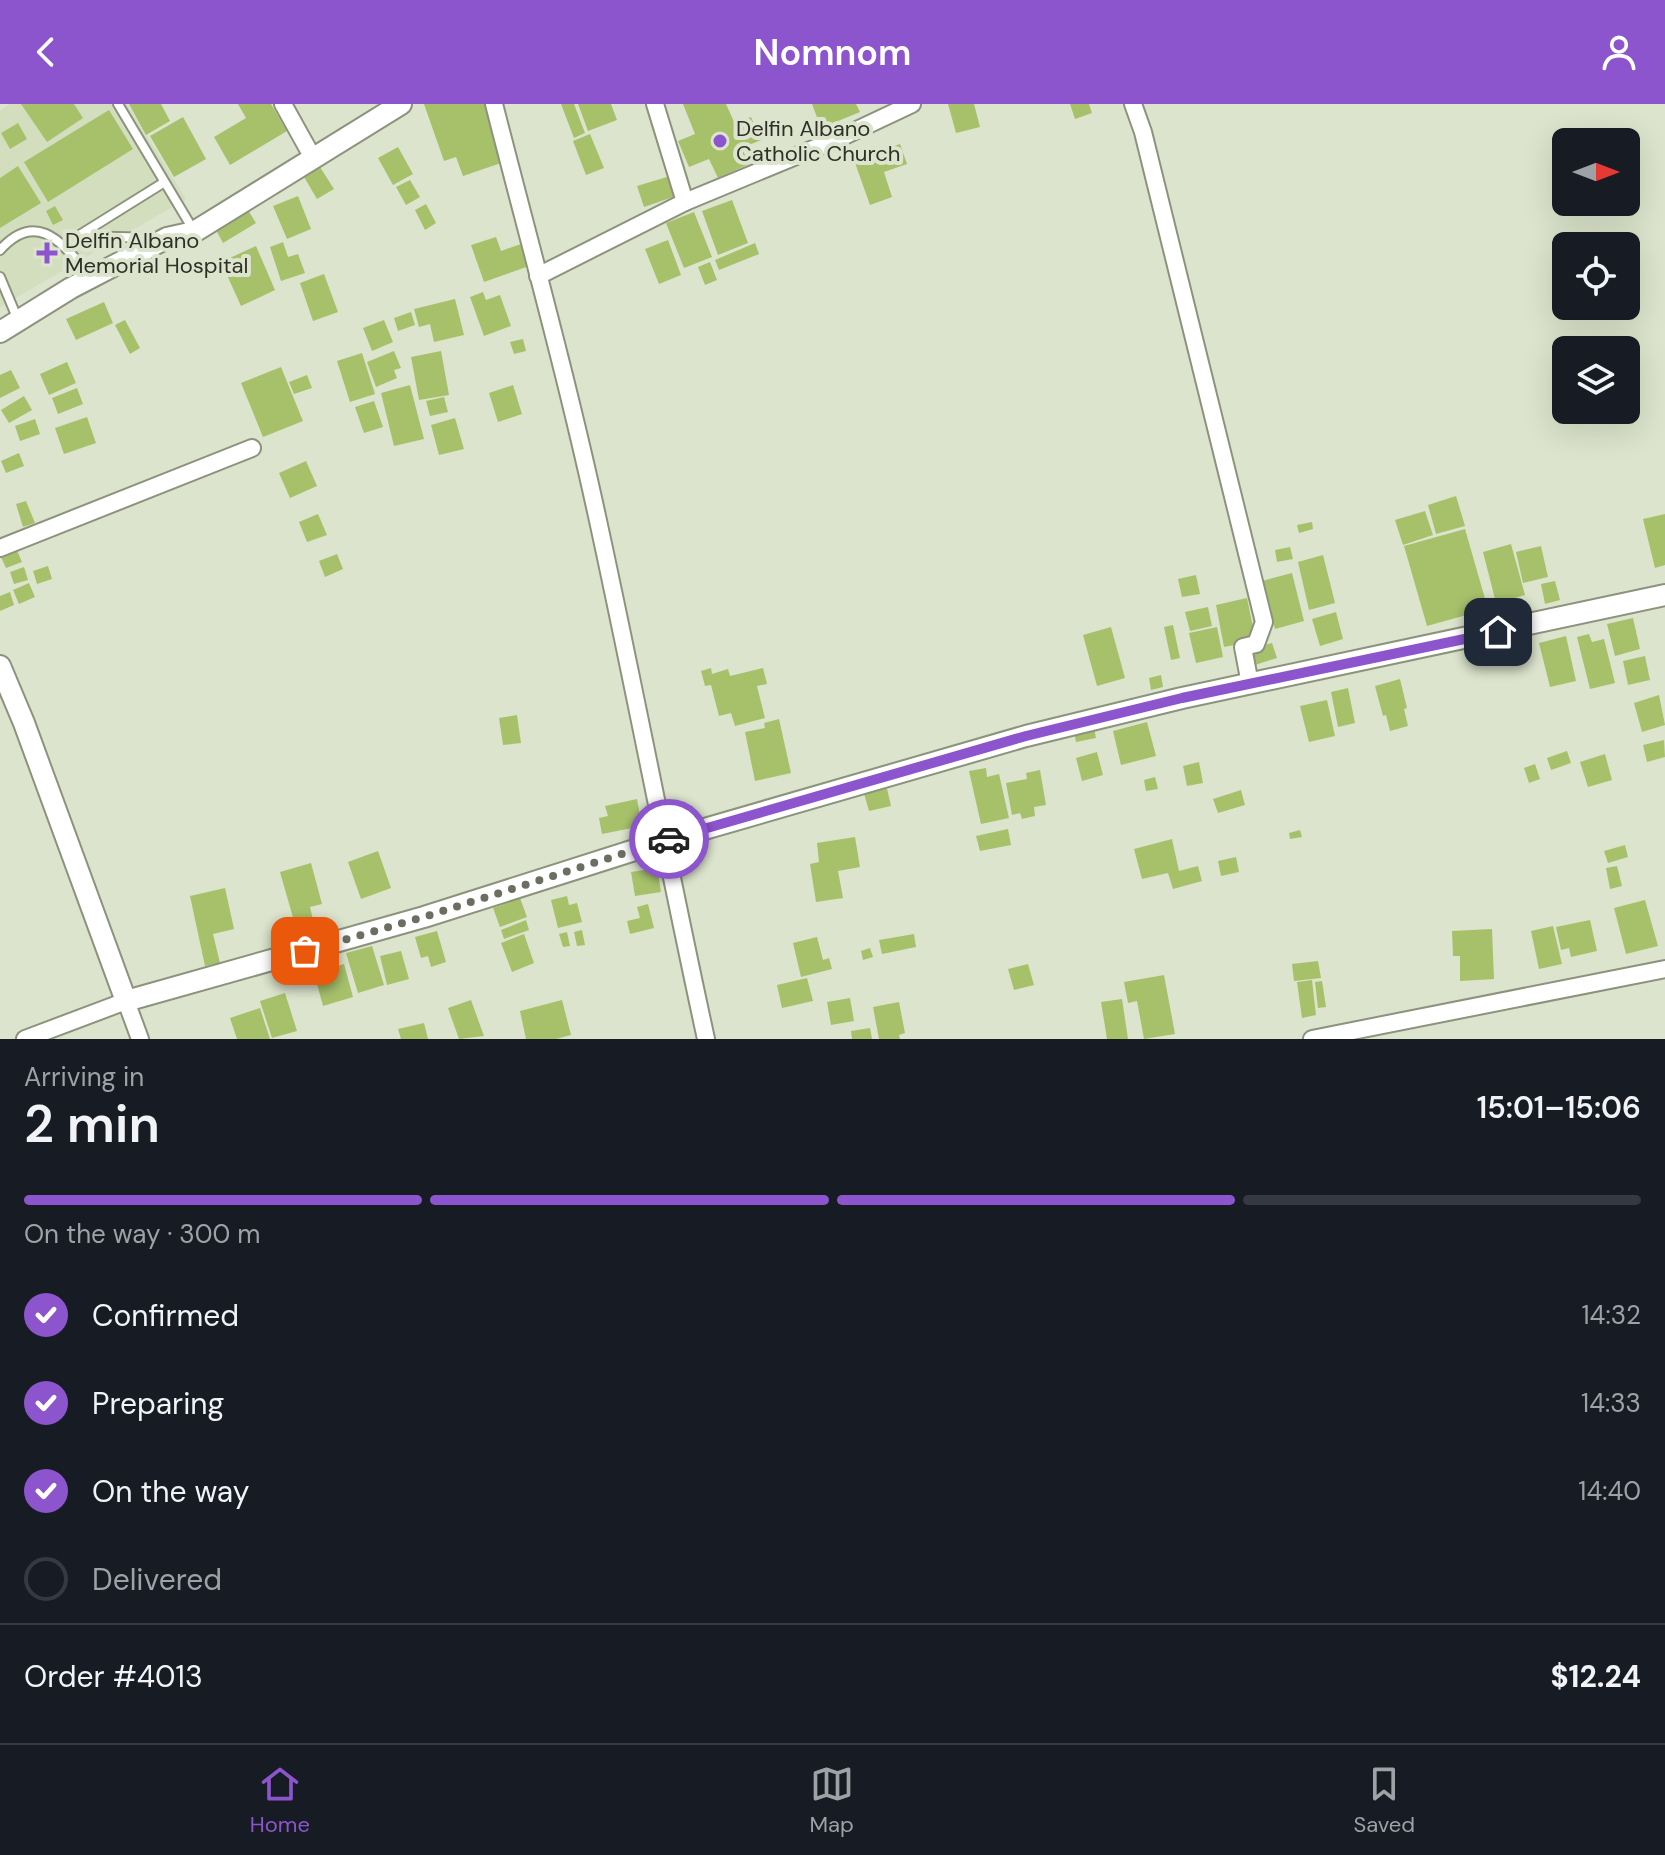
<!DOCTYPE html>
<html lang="en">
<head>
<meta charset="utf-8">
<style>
	body { margin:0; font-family:"DM Sans",sans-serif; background:#242831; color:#f1f3f6; height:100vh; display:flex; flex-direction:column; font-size:30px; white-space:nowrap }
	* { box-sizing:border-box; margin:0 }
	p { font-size:26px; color:#9ea1a6 }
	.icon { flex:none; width:44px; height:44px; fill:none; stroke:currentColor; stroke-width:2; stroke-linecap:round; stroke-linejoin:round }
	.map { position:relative; height:935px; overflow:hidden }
	.drawer { display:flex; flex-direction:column; background:#171b24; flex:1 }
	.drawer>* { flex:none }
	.needle { width:52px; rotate:90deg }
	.controls { position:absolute; left:1552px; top:24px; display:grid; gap:16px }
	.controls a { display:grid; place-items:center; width:88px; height:88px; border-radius:12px; background:#171b24; box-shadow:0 8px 32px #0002; font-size:40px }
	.pin { position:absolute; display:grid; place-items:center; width:68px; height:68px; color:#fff; margin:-34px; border-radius:16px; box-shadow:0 4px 12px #0006 }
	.courier { position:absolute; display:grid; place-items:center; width:80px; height:80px; margin:-40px; border:6px solid #8d55cd; border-radius:50%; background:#fff; color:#222; box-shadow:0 2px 10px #0007 }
	.headline em { font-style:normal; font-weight:600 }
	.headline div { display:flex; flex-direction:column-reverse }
	.headline { display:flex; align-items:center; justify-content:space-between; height:136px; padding:0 24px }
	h1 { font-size:52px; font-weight:600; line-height:60px }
	.bar { display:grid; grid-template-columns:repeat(4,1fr); gap:12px 8px; align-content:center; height:96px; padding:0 24px }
	.bar i { height:10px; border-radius:6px; background:#363941 }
	.bar .current { background:#8d55cd }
	.bar p { grid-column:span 4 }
	.line { display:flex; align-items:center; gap:20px; padding:0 24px; border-top:2px solid #363941 }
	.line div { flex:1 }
	ol { padding:0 24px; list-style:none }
	li { display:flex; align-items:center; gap:24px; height:88px }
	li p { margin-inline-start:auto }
	li .icon { padding:8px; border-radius:50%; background:#8d55cd; color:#fff; stroke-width:4 }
	li:last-child { color:#9ea1a6 }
	li i { width:44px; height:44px; border:4px solid #363941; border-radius:50% }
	header { display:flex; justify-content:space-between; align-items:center; height:104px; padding:0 24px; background:#8d55cd; color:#fff; font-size:36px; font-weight:600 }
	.tab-bar { display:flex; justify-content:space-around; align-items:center; height:112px; border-top:2px solid #363941; background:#171b24; font-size:22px; color:#9ea1a6 }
	.tab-bar a { display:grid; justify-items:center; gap:4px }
	.tab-bar .current { color:#8d55cd }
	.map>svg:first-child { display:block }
	.built { fill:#d3debf }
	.building { fill:#a7c16b }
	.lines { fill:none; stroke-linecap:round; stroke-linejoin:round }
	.service-casing { stroke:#8c937d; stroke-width:12 }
	.minor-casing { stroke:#8c937d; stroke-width:20 }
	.tertiary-casing { stroke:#8c937d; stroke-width:24 }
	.service { stroke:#fff; stroke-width:8 }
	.minor { stroke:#fff; stroke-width:16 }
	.tertiary { stroke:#fff; stroke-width:20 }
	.done { stroke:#6a6f61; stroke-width:8; stroke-dasharray:0 14.4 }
	.route { stroke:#8d55cd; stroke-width:10 }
	.poi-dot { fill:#8d55cd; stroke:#dce4cd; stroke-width:3 }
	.labels { text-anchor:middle; stroke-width:8; stroke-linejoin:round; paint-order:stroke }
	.poi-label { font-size:22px; fill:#2d3027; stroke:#dce4cd; text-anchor:start }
</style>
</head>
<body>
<header><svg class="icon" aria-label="back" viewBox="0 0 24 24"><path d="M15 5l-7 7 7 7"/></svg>Nomnom<svg class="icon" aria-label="person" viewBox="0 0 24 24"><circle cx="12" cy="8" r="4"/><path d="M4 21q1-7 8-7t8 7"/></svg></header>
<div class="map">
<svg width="1665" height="935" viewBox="0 0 1665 935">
	<rect width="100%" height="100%" fill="#dce4cd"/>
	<!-- built -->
	<path class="built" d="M10 0H127L186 95 0 203V7Z"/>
	<!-- building -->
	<g class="building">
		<path d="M21 0H74L83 14 47 38Z"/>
		<path d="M129 0H161L170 17 146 31Z"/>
		<path d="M238 0H271L287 27 230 61 214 33 246 14Z"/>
		<path d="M424 0H484L504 58 463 72 456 53 444 57Z"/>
		<path d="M561 0H574L585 29 574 34Z"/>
		<path d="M578 0H611L617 16 588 27Z"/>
		<path d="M683 0H726L735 20 751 13 761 36 742 44 749 60 718 74 709 55 689 63 678 37 695 30Z"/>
		<path d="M812 0H856L860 8 821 24Z"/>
		<path d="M948 0H974L980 23 956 29Z"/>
		<path d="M1070 0H1089L1092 9 1075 15Z"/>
		<path d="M109 6 133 45 48 98 24 58Z"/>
		<path d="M183 13 206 55 174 73 150 32Z"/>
		<path d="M18 19 27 35 10 45 1 29Z"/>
		<path d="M590 30 604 64 586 71 573 37Z"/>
		<path d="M900 40 907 60 884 68 892 93 870 101 854 56Z"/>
		<path d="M398 43 413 70 393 81 378 54Z"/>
		<path d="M18 62 41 99 0 124V74Z"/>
		<path d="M320 63 334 85 317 95 304 73Z"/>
		<path d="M670 72 676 92 644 103 637 82Z"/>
		<path d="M410 76 420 93 406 101 396 83Z"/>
		<path d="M298 92 311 125 287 135 273 102Z"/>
		<path d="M732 96 748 139 718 151 702 107Z"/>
		<path d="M426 100 436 119 425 126 415 106Z"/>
		<path d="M55 102 63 116 53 121 46 107Z"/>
		<path d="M248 106 256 119 223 139 216 126Z"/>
		<path d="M694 108 712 153 684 164 666 119Z"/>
		<path d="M496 133 501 147 524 139 532 161 484 178 471 141Z"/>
		<path d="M668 136 681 171 659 180 645 145Z"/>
		<path d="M283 138 288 153 298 150 305 169 281 177 270 143Z"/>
		<path d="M755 139 759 150 719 166 715 156Z"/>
		<path d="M256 142 275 186 241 202 221 158Z"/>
		<path d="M710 158 717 176 705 181 698 163Z"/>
		<path d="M324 170 338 208 313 217 300 179Z"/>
		<path d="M483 188 486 196 500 191 511 222 484 232 470 193Z"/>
		<path d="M455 195 464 231 434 238 430 220 419 223 414 205Z"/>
		<path d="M104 198 113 219 76 236 66 215Z"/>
		<path d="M411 208 415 221 398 227 394 214Z"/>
		<path d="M125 216 140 244 130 250 115 221Z"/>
		<path d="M384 216 393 238 372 247 363 224Z"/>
		<path d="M523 235 526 247 514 250 510 238Z"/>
		<path d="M394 247 401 264 394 266 397 274 376 283 367 258Z"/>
		<path d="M441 247 449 291 419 296 411 253Z"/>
		<path d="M362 249 375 290 350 298 337 257Z"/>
		<path d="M67 258 76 279 49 291 40 270Z"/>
		<path d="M281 263 303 317 263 333 241 279Z"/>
		<path d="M11 266 20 284 0 294V271Z"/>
		<path d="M307 271 312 284 294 290 289 278Z"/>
		<path d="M410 281 424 335 394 342 381 289Z"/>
		<path d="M513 281 522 310 498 318 489 289Z"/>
		<path d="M77 284 83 300 58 310 52 294Z"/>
		<path d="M24 292 32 306 9 319 1 306Z"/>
		<path d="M444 293 448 308 430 312 426 297Z"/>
		<path d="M374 297 383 323 364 329 355 303Z"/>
		<path d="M87 313 96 339 64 350 55 324Z"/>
		<path d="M455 314 464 345 439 351 431 321Z"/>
		<path d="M35 315 40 330 20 337 15 322Z"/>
		<path d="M19 349 24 362 6 369 1 357Z"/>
		<path d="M306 357 317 382 290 394 279 369Z"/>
		<path d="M1456 392 1465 422 1436 430 1428 401Z"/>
		<path d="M26 397 35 419 23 423 16 400Z"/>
		<path d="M1425 407 1433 431 1403 441 1395 416Z"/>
		<path d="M318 410 327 431 307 438 299 418Z"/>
		<path d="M1665 410V461L1655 464 1643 415Z"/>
		<path d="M1312 418 1313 425 1299 429 1297 421Z"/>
		<path d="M1465 425 1488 505 1427 522 1404 442Z"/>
		<path d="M1511 440 1525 491 1496 499 1483 448Z"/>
		<path d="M1541 442 1548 473 1523 479 1516 448Z"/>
		<path d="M1290 443 1293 455 1277 458 1275 446Z"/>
		<path d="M16 444 22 458 6 464 0 451Z"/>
		<path d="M337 450 343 465 325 473 319 457Z"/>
		<path d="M1323 451 1335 499 1309 506 1298 458Z"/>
		<path d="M48 462 52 475 37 480 33 467Z"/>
		<path d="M24 463 28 476 14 480 10 468Z"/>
		<path d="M1292 469 1304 517 1275 525 1262 477Z"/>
		<path d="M1196 471 1200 490 1182 493 1178 475Z"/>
		<path d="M1555 477 1560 496 1545 500 1541 480Z"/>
		<path d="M29 479 35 493 19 500 13 486Z"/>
		<path d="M10 488 14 501 0 507V492Z"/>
		<path d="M1247 494 1256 537 1224 543 1216 501Z"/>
		<path d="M1208 503 1212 522 1190 527 1185 508Z"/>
		<path d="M1336 508 1343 535 1320 542 1312 515Z"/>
		<path d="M1633 514 1640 545 1615 552 1607 520Z"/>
		<path d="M1173 521 1180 554 1171 556 1164 523Z"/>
		<path d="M1111 523 1125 574 1097 582 1083 531Z"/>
		<path d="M1217 523 1223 553 1196 559 1189 529Z"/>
		<path d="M1589 530 1592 538 1604 535 1615 579 1590 585 1577 533Z"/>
		<path d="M1566 532 1576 577 1550 583 1539 539Z"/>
		<path d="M1272 539 1277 554 1255 561 1250 545Z"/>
		<path d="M1645 552 1650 576 1628 581 1623 557Z"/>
		<path d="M711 564 712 570 728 565 730 572 763 564 767 580 757 582 765 614 735 622 731 609 719 612 711 581 705 582 701 567Z"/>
		<path d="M1161 571 1163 583 1151 586 1149 574Z"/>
		<path d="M1400 575 1407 604 1404 605 1408 622 1390 627 1386 611 1383 612 1375 582Z"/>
		<path d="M1348 584 1355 619 1338 623 1331 588Z"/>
		<path d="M1659 591 1665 621 1642 628 1634 599Z"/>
		<path d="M1327 596 1335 632 1309 638 1300 602Z"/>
		<path d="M517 611 521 639 503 641 499 614Z"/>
		<path d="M779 615 791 669 755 677 745 628 765 624 764 619Z"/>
		<path d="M1147 618 1156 652 1121 661 1113 627Z"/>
		<path d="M1094 623 1096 634 1076 638 1074 627Z"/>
		<path d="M1664 636 1665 653 1647 658 1643 641Z"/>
		<path d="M1567 647 1571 659 1551 666 1547 654Z"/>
		<path d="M1097 648 1103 671 1082 677 1076 654Z"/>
		<path d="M1605 650 1612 676 1588 683 1580 658Z"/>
		<path d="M1199 658 1203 679 1187 682 1183 662Z"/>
		<path d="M1535 660 1540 675 1529 679 1524 664Z"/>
		<path d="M986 664 987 673 999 670 1009 714 981 720 969 667Z"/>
		<path d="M1040 666 1046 701 1034 703 1035 712 1022 715 1020 709 1012 711 1006 679 1027 675 1026 669Z"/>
		<path d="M1155 673 1158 685 1146 687 1144 676Z"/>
		<path d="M886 680 891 702 869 707 863 686Z"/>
		<path d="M1241 686 1245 701 1218 709 1213 695Z"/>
		<path d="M637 695 642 722 602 730 599 714 608 712 605 702Z"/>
		<path d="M1008 725 1011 741 980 747 976 732Z"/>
		<path d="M1300 726 1302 733 1290 735 1289 729Z"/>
		<path d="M855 733 860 763 838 767 843 794 816 798 810 760 819 758 817 739Z"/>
		<path d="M1172 735 1179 767 1198 762 1202 777 1173 785 1168 769 1142 775 1134 745Z"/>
		<path d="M1625 741 1628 753 1608 759 1604 747Z"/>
		<path d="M378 747 391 784 361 795 348 758Z"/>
		<path d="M1236 753 1239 768 1221 772 1218 757Z"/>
		<path d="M311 759 322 800 310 803 314 820 296 824 280 768Z"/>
		<path d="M1617 762 1622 782 1610 785 1606 764Z"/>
		<path d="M657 764 661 788 635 792 631 768Z"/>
		<path d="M225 784 234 825 213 830 220 859 205 862 190 792Z"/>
		<path d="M567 792 569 801 577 799 582 818 558 824 551 796Z"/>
		<path d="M520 794 527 813 500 823 493 804Z"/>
		<path d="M1645 796 1658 842 1626 850 1614 804Z"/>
		<path d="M648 800 654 824 630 830 627 817 640 814 637 803Z"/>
		<path d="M526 816 529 826 504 835 501 826Z"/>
		<path d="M1590 816 1597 847 1571 853 1569 844 1561 846 1556 823Z"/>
		<path d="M1553 822 1562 860 1539 865 1531 827Z"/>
		<path d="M1492 825 1494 875 1460 877V852H1453L1452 827Z"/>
		<path d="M582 826 585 841 577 842 574 828Z"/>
		<path d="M437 827 446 858 431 863 428 852 421 854 415 833Z"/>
		<path d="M567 828 570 842 563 843 559 830Z"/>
		<path d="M524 830 534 859 512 868 501 839Z"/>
		<path d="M914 830 916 843 882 850 879 836Z"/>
		<path d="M817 833 823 856 829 854 832 865 801 873 793 839Z"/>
		<path d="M372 842 384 881 358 889 346 849Z"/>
		<path d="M870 844 873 853 863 856 861 847Z"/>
		<path d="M401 847 409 875 387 881 380 852Z"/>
		<path d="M1318 857 1321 874 1294 877 1292 860Z"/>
		<path d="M344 860 353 893 323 902 314 869Z"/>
		<path d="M1028 860 1034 881 1014 886 1008 865Z"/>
		<path d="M1164 871 1175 930 1144 935 1137 897 1128 899 1124 878Z"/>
		<path d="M807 874 813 897 782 904 777 881Z"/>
		<path d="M1312 876 1316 911 1302 914 1297 878Z"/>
		<path d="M1322 877 1326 903 1318 904 1315 878Z"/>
		<path d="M285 889 297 927 272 934 260 897Z"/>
		<path d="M850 894 854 917 831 921 827 898Z"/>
		<path d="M1122 895 1128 935H1107L1101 898Z"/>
		<path d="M471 896 484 932 459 935 448 904Z"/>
		<path d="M562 896 571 931 556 935H526L520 907Z"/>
		<path d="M899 898 905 929 899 931 900 935H879L873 903Z"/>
		<path d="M260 904 270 935H237L230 914Z"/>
		<path d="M424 919 428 935H401L398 925Z"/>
		<path d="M870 924 872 935H852L851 927Z"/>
	</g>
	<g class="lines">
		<defs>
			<g id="service">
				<path d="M118 0 194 127"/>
				<path d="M157 134 78 132 163 79"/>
				<path d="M0 146C38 104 63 141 90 171"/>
				<path d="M0 173 18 216"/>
			</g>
			<g id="minor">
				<path d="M283 0 313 54"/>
				<path d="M494 0C529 137 567 274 597 412 635 586 668 761 706 935"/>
				<path d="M655 0 685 98"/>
				<path d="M1133 0 1143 28 1264 518 1256 540 1243 543 1250 580"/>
				<path d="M538 172 685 98 842 33 912 0"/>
				<path d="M0 444 252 344"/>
				<path d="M25 935 126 897 140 935"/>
				<path d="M1312 935 1665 865"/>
			</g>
			<g id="tertiary">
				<path d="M0 228 71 184 167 134 194 128 401 0"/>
				<path d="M0 562 24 619 126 897 424 813 663 737 1026 632 1182 594 1665 491"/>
			</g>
		</defs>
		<!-- service casing -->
		<use href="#service" class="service-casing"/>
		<!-- minor casing -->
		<use href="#minor" class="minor-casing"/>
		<!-- tertiary casing -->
		<use href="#tertiary" class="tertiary-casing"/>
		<!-- service -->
		<use href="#service" class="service"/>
		<!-- minor -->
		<use href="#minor" class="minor"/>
		<!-- tertiary -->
		<use href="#tertiary" class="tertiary"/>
	</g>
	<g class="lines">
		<!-- done -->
		<path class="done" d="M305 847 424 813 669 735"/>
		<!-- route -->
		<path class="route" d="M669 735 1026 632 1182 594 1498 528"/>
	</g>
	<!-- markers -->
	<g class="poi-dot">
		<circle cx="720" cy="37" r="8"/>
		<path d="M43 137h8v8h8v8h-8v8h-8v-8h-8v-8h8z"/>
	</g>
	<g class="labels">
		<!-- poi labels -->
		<g class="poi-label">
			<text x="736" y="32">Delfin Albano<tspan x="736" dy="25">Catholic Church</tspan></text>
			<text x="65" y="144">Delfin Albano<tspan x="65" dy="25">Memorial Hospital</tspan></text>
		</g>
	</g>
</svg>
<div class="controls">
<a><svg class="needle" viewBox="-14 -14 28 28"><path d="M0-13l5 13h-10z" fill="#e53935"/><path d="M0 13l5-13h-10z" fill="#9ea1a6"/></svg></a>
<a><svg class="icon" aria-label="locate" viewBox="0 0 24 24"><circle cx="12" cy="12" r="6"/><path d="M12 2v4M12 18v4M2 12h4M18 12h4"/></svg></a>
<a><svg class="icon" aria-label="layers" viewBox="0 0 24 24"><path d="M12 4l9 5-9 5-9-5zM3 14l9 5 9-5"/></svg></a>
</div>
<div class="pin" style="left:305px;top:847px;background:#ea580c"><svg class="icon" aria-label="bag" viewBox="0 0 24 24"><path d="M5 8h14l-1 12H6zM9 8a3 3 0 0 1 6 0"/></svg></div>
<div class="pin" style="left:1498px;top:528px;background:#1f2937"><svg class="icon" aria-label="home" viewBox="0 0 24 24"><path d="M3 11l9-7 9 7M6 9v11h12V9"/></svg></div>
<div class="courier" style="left:669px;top:735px"><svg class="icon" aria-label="car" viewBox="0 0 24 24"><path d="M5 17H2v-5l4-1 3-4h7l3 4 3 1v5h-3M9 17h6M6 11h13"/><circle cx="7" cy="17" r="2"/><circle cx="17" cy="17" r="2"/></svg></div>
</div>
<section class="drawer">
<div class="headline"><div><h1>2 min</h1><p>Arriving in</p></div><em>15:01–15:06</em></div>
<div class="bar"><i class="current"></i><i class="current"></i><i class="current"></i><i></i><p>On the way · 300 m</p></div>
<ol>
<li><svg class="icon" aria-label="check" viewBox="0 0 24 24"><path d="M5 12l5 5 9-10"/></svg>Confirmed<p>14:32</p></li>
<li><svg class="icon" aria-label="check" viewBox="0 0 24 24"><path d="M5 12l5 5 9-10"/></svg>Preparing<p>14:33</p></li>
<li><svg class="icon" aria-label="check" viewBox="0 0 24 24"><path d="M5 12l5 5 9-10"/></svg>On the way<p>14:40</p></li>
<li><i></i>Delivered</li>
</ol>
<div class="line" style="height:104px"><div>Order #4013</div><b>$12.24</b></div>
</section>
<nav class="tab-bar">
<a class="current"><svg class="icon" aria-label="home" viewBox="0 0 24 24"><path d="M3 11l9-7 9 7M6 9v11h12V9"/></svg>Home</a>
<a><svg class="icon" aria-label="map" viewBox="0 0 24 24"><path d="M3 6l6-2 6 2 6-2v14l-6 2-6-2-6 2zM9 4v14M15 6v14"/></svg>Map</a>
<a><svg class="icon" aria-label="saved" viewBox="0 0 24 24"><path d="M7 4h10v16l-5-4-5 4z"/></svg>Saved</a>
</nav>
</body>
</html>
